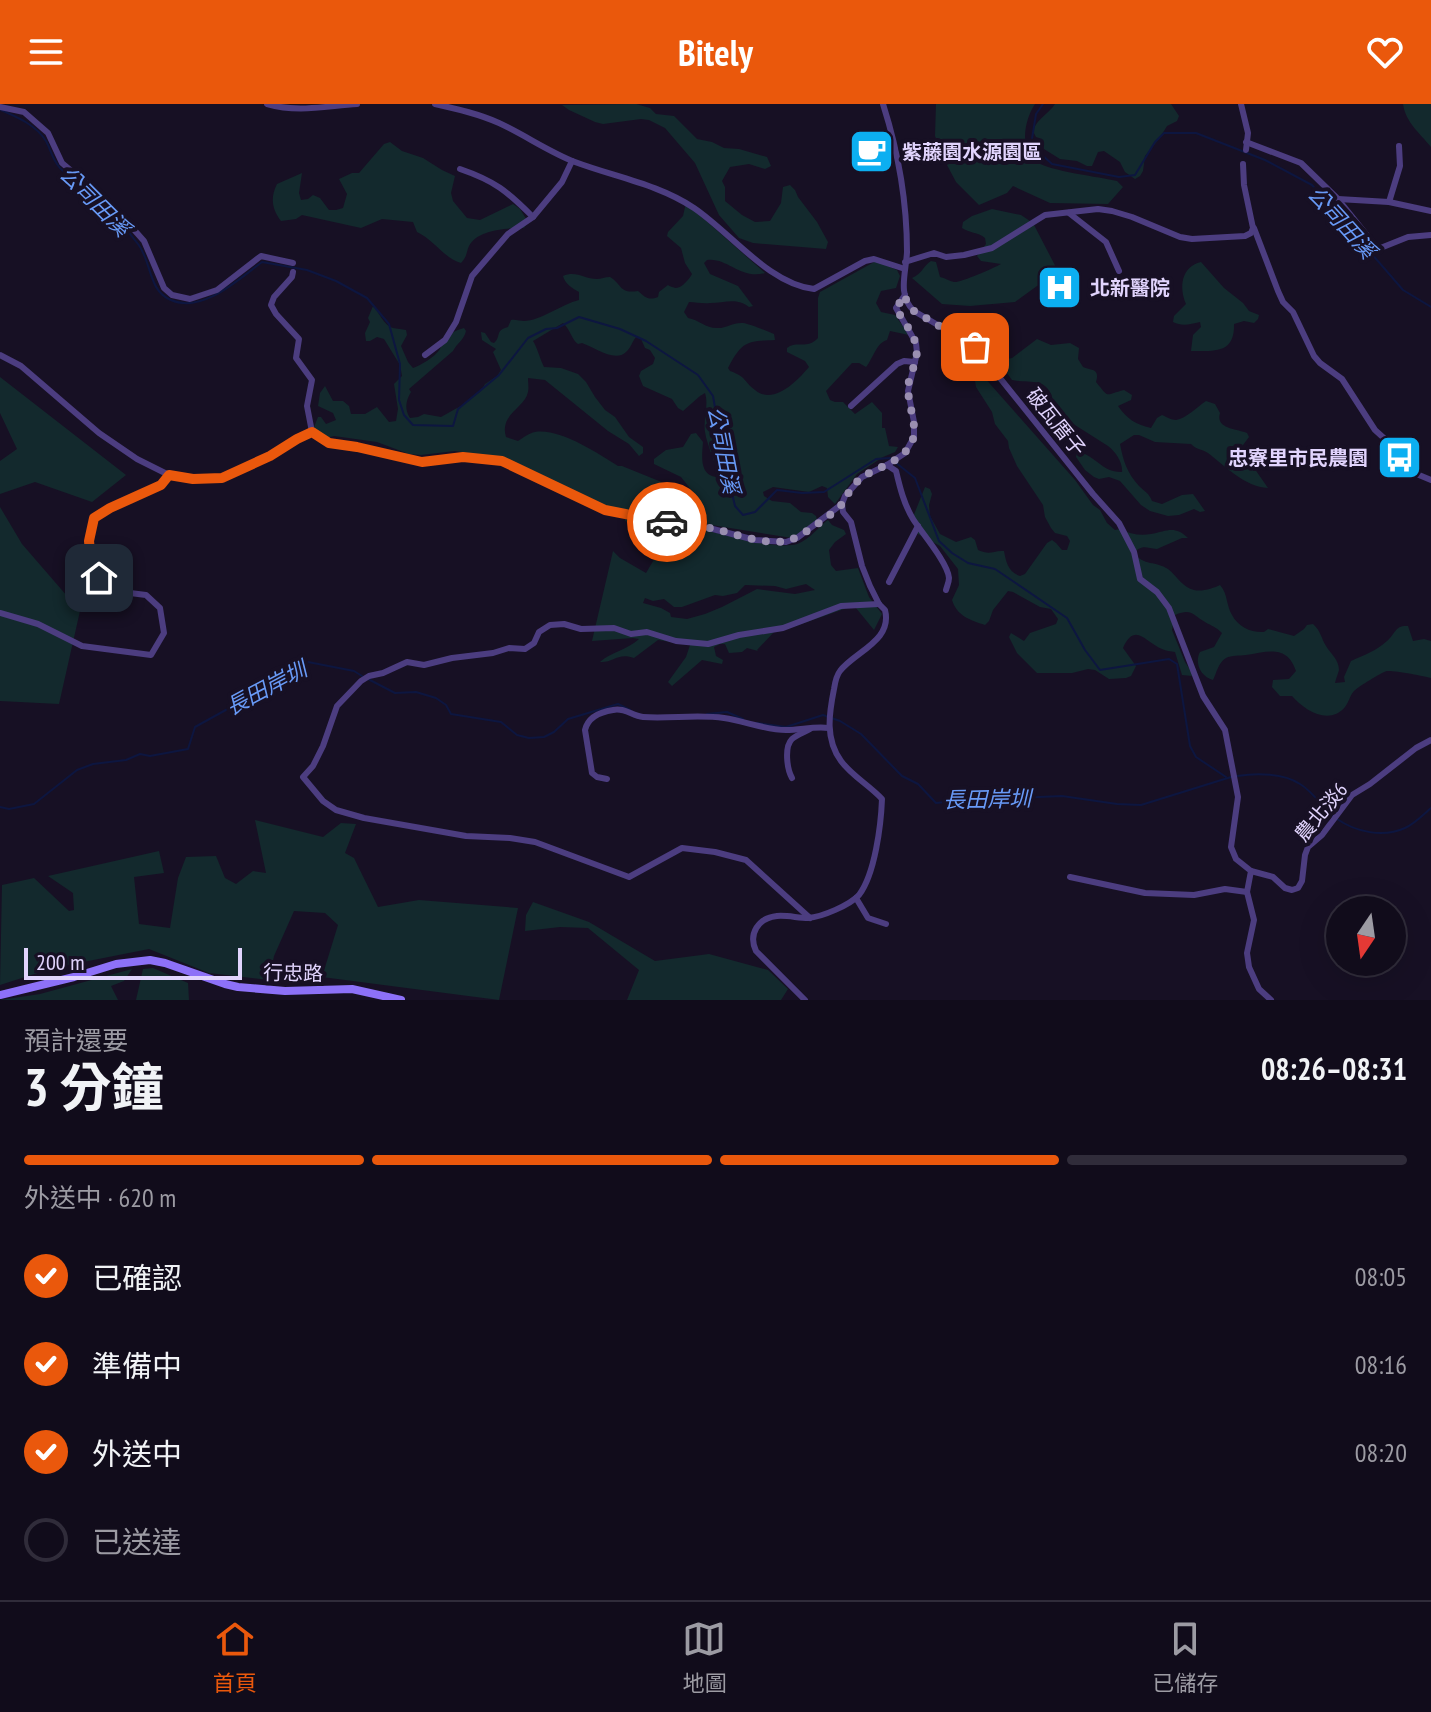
<!DOCTYPE html>
<html lang="zh-TW">
<head>
<meta charset="utf-8">
<style>
	body { margin:0; font-family:"PT Sans Narrow","Noto Sans TC",sans-serif; background:#1e1a28; color:#f1f3f6; height:100vh; display:flex; flex-direction:column; font-size:30px; white-space:nowrap }
	* { box-sizing:border-box; margin:0 }
	p { font-size:26px; color:#9c9ba3 }
	.icon { flex:none; width:44px; height:44px; fill:none; stroke:currentColor; stroke-width:2; stroke-linecap:round; stroke-linejoin:round }
	.map { position:relative; height:896px; overflow:hidden }
	.sheet { display:flex; flex-direction:column; background:#110c1b; flex:1 }
	.sheet>* { flex:none }
	.needle { width:52px; rotate:193deg }
	.controls { position:absolute; left:1326px; top:792px; display:grid; gap:16px }
	.controls a { display:grid; place-items:center; width:80px; height:80px; border-radius:50%; background:#110c1b; box-shadow:0 8px 32px #0002,0 0 0 2px #302c3a; font-size:40px }
	.scale { position:absolute; left:24px; bottom:20px; width:218px; box-sizing:border-box; padding-left:8px; border:4px solid #e1d4fd; border-top:0; font-size:22px; line-height:28px; white-space:nowrap; color:#e1d4fd; -webkit-text-stroke:6px #171024; paint-order:stroke }
	.pin { position:absolute; display:grid; place-items:center; width:68px; height:68px; color:#fff; margin:-34px; border-radius:16px; box-shadow:0 4px 12px #0006 }
	.courier { position:absolute; display:grid; place-items:center; width:80px; height:80px; margin:-40px; border:6px solid #ea580c; border-radius:50%; background:#fff; color:#222; box-shadow:0 2px 10px #0007 }
	.overview em { font-style:normal; font-weight:700 }
	.overview div { display:flex; flex-direction:column-reverse }
	.overview { display:flex; align-items:center; justify-content:space-between; height:136px; padding:0 24px }
	h1 { font-size:52px; font-weight:700; line-height:60px }
	.bar { display:grid; grid-template-columns:repeat(4,1fr); gap:12px 8px; align-content:center; height:96px; padding:0 24px }
	.bar i { height:10px; border-radius:6px; background:#302c3a }
	.bar .on { background:#ea580c }
	.bar p { grid-column:span 4 }
	ol { padding:0 24px; list-style:none }
	li { display:flex; align-items:center; gap:24px; height:88px }
	li p { margin-inline-start:auto }
	li .icon { padding:8px; border-radius:50%; background:#ea580c; color:#fff; stroke-width:4 }
	li:last-child { color:#9c9ba3 }
	li i { width:44px; height:44px; border:4px solid #302c3a; border-radius:50% }
	header { display:flex; justify-content:space-between; align-items:center; height:104px; padding:0 24px; background:#ea580c; color:#fff; font-size:36px; font-weight:700 }
	.tab-bar { display:flex; justify-content:space-around; align-items:center; height:112px; border-top:2px solid #302c3a; background:#110c1b; font-size:22px; color:#9c9ba3 }
	.tab-bar a { display:grid; justify-items:center; gap:4px }
	.tab-bar .on { color:#ea580c }
	.map>svg:first-child { display:block }
	.green { fill:#13292d; fill-rule:evenodd }
	.lines { fill:none; stroke-linecap:round; stroke-linejoin:round }
	.stream { stroke:#0d1640; stroke-width:2 }
	.street { stroke:#4c3d80; stroke-width:6 }
	.secondary { stroke:#8d71f8; stroke-width:8 }
	.done { stroke:#9a8fb1; stroke-width:8; stroke-dasharray:0 14.4 }
	.route { stroke:#ea580c; stroke-width:10 }
	.labels { text-anchor:middle; stroke-width:8; stroke-linejoin:round; paint-order:stroke }
	.poi-label { font-size:20px; font-weight:bold; fill:#e1d4fd; stroke:#171024; text-anchor:start }
	.street-label { font-size:20px; fill:#e1d4fd; stroke:#171024 }
	.water-label { font-size:22px; font-style:italic; fill:#689af7; stroke:#171024 }
</style>
</head>
<body>
<header><svg class="icon" aria-label="menu" viewBox="0 0 24 24"><path d="M4 6h16M4 12h16M4 18h16"/></svg>Bitely<svg class="icon" aria-label="heart" viewBox="0 0 24 24"><path d="M12 20l-8-8c-3-5 5-10 8-4 3-6 11-1 8 4z"/></svg></header>
<div class="map">
<svg width="1431" height="896" viewBox="0 0 1431 896">
	<rect width="100%" height="100%" fill="#171024"/>
	<!-- green -->
	<g class="green">
		<path d="M636 0 650 4 656 10 674 12 697 35 712 38 724 44 739 45 767 53 771 62 765 65 749 60 730 63 722 77 725 83V97L742 111 755 118 770 117 781 99 783 83 790 81 795 86 798 93 817 118 828 138 826 145 753 139 739 134 719 111 695 59 665 24 649 16 641 15 603 20 595 18 569 6 562 1Z"/>
		<path d="M936 0H1035C1025 15 1018 45 1037 58 1049 67 1100 73 1117 77L1123 83 1108 100 1050 99 1013 82 1007 89 979 101 956 78 947 61 935 32Z"/>
		<path d="M1055 0H1171L1179 12 1177 17 1167 22 1159 35 1145 52 1143 67 1140 72 1135 75 1125 68 1120 58 1104 47 1098 48 1092 62H1087L1077 57 1060 55 1044 45 1042 35 1036 33 1033 27C1037 14 1049 10 1055 0Z"/>
		<path d="M1403 0H1431V43C1419 28 1406 19 1403 0Z"/>
		<path d="M390 38 402 47 423 54 442 66 455 72 451 89 453 97 467 114 480 116 513 100 520 105 528 118 524 124C508 124 478 125 469 142 466 149 467 153 461 159 445 155 433 135 417 128L413 118 382 115 361 124 302 111 296 115 281 117C272 105 270 94 277 80L302 69 299 89 301 96 308 95 313 91 320 94 329 106H336L343 104 347 90 339 75 352 69H359L384 40Z"/>
		<path d="M686 99 765 169C741 176 727 153 707 156L704 159 710 170 738 182 753 202 749 203C737 193 724 199 710 199 703 200 696 198 689 198L684 208 688 214C699 216 707 225 718 224 727 224 734 218 743 219 750 220 767 227 774 230L775 236C747 237 742 237 728 264L730 267C747 273 743 277 755 286 774 302 798 276 809 263L805 257 787 248V244C797 236 807 246 818 234V194L820 188 876 157 897 166 900 172 896 184 881 187 876 199 881 208 895 211 909 231 890 227 887 236C876 239 873 255 866 263L859 259H852L826 287 830 296 835 298H843L855 310 872 298 882 309V324H885L889 342 898 343 895 348 883 353 857 370 835 400 828 393 827 384 822 382 809 388 773 383 763 388 764 392 772 397 790 399 801 408 812 409 816 412 817 416 792 434 613 405 581 395 507 355 455 347 421 351 409 350 377 338 334 332 326 334 317 330 314 323 318 313H321L326 320 336 316 333 309 318 302 320 289 325 282 333 297H343L349 302 351 310H365L377 303 389 318 396 317 398 305 394 280 402 272 400 261 384 235 377 233 370 237H366L365 229 370 218 368 214 373 202C379 208 384 222 393 224 397 225 402 225 406 226L407 231 401 242 408 258 413 264C421 261 435 253 440 245 441 243 441 241 442 239 446 231 456 226 464 224L466 227C464 236 457 239 453 247L409 285 411 288C406 296 404 305 410 314L418 313 424 310 441 313 466 299 481 287 485 280 497 272 501 266 493 248 496 245 482 236 481 228 485 229 491 238 494 239C502 232 494 227 508 223L511 216C515 215 520 217 524 217 540 217 562 200 579 196V188C572 184 565 180 563 172 576 166 584 175 597 175 601 175 605 173 610 173 623 181 619 190 638 187 645 193 648 197 658 193L659 188 668 181C669 182 675 184 676 184 682 184 690 174 692 170L685 159 681 144 667 132 668 128 683 112ZM563 219C570 225 572 236 578 240L582 239C594 243 615 259 626 248 631 244 632 237 637 232L641 235 645 244 650 246 655 254 653 260 641 267 639 272 643 282 672 295 678 304 683 307 700 292 705 289C709 302 703 315 705 328 707 342 717 360 717 373 699 371 702 352 703 338L696 329 691 330 683 343 666 346 654 355V360L681 373 696 392 622 362H618C597 349 560 324 535 328 529 329 523 334 518 337L506 333C499 310 525 304 528 288 529 283 528 279 528 274L545 276 608 327 629 340 639 352 643 349V343L629 333 615 313 605 306 595 293 586 278 578 270 561 264 544 263C540 255 537 243 533 237Z"/>
		<path d="M992 105 1021 111 1033 119 1060 171 1037 182 1015 198 970 202 942 200 912 174C922 170 923 162 931 157L936 158 940 173C945 174 949 177 954 178 960 179 994 164 1001 160L981 157 977 152 986 140 985 134C978 128 969 129 962 124L963 118 972 112Z"/>
		<path d="M1201 158 1224 184 1243 199 1249 207 1259 211 1258 215 1254 219 1244 217 1234 220C1235 250 1214 247 1191 247L1193 231 1201 223 1200 218C1190 220 1183 223 1173 218L1174 212 1186 200C1179 183 1181 163 1201 158Z"/>
		<path d="M1037 235 1051 241 1070 239 1079 244 1078 255 1083 263C1092 267 1100 264 1096 278 1110 295 1104 291 1124 286L1132 291 1131 296 1118 302C1127 315 1135 320 1151 324L1157 314 1162 311C1167 313 1171 316 1176 316 1186 315 1198 302 1206 297L1215 300 1220 309C1215 325 1237 325 1247 329L1249 333 1243 341 1245 351 1268 384C1245 383 1225 362 1208 349 1202 345 1197 346 1191 340L1155 338 1139 331H1134L1120 340C1123 356 1127 369 1139 382 1145 388 1149 389 1152 397L1162 400 1182 391 1193 390 1205 407 1200 408 1194 405 1179 411 1168 412 1150 407 1141 401 1120 377 1109 373 1099 375 1094 373 1085 366 1076 353 1077 347C1096 352 1103 369 1122 368 1123 359 1116 348 1108 342L1056 309C1055 305 1055 300 1053 296 1047 272 1030 280 1012 276L998 257 1012 254Z"/>
		<path d="M978 270 983 272 1075 376 1093 401 1100 406 1107 419 1115 426 1120 425C1129 430 1141 432 1151 430 1167 427 1175 421 1188 434H1182L1157 445C1146 444 1143 440 1133 449 1144 462 1156 457 1168 465 1177 472 1183 484 1194 486 1202 488 1214 484 1220 481 1228 490 1226 501 1232 511 1238 523 1252 529 1264 528L1268 525 1294 532 1304 525 1307 521 1313 520C1321 527 1321 534 1326 542 1331 550 1339 556 1339 566 1338 570 1336 574 1335 579L1345 578 1344 573 1351 557C1364 551 1376 547 1387 537 1396 529 1395 521 1408 522L1413 537 1424 535 1431 537V574C1425 572 1392 566 1387 567 1382 568 1358 583 1354 587 1350 591 1349 598 1345 603 1329 622 1304 606 1292 592H1280L1272 583 1273 576 1289 575 1296 567C1287 540 1267 548 1246 551 1239 552 1232 551 1226 554 1218 559 1217 568 1213 576 1201 573 1194 559 1200 548L1214 543 1222 529C1216 523 1212 522 1205 518 1192 511 1192 504 1175 511L1172 526 1174 531 1185 558 1191 567 1192 572 1182 571 1175 548C1171 547 1166 547 1162 545 1146 539 1135 517 1123 544L1136 562 1131 572 1126 574 1109 575 1095 566 1088 565 1072 569H1037L1017 549 1009 533 1011 529 1024 537 1030 529 1056 520 1058 515 1051 505 1040 503 1013 488 1008 487 993 506 989 517 985 521C970 516 957 512 952 496L959 481 958 465 940 442 916 429 913 413 925 383 930 385 932 390 929 401 930 412 940 430 956 438 971 433 975 436 978 446C991 452 993 446 1004 447 1006 458 1008 468 1020 472L1025 470 1047 439 1052 436 1056 439 1062 446H1067L1070 437 1067 432 1055 429 1051 424 1045 413 1043 401 1017 362 1009 344 1008 337 995 320 992 308 976 283 975 277Z"/>
		<path d="M0 273 126 371 92 398 35 378 0 390V357L17 345 0 309Z"/>
		<path d="M0 403 22 440 80 507 59 600 0 597Z"/>
		<path d="M625 413C649 421 674 421 699 425 726 430 765 444 792 441 806 440 817 424 828 416L832 421 844 426 846 430 835 438 829 446 831 461 836 467 858 464 869 493 882 510 874 526 856 504H847L790 524 774 528 757 546 758 547 747 544 742 548 729 549 725 540H720L714 543 716 552 723 556 722 560 702 556 672 582 668 578 686 553 690 541 658 536 634 554C618 548 613 559 600 558 611 548 627 546 639 535L633 534 592 537 613 447 620 454 646 469 665 437 661 433 625 417ZM806 480 815 486 795 490 757 485 722 503 705 510 687 515 671 513 670 509 661 504 643 499 645 494 653 497 664 495 674 503H682L715 491 723 492 737 489 745 481 775 482 786 485Z"/>
		<path d="M255 716 323 733 341 719 356 720 345 749 354 754 378 803 419 796 518 804 499 896 322 873 338 821 325 809 294 807 274 852 269 876 209 869 149 845 53 864 0 881 2 781 34 774 69 807 74 806 73 789 48 772 159 747 164 769 134 773 139 820 170 824 178 774 186 753 216 752 225 774 236 780 253 767 266 769Z"/>
		<path d="M533 798 589 818 655 857 709 850 768 866 788 885 781 896H627L639 866 588 824 560 823 525 827 526 811Z"/>
		<path d="M153 864 188 879 189 896H136L143 865Z"/>
		<path d="M132 865 124 877 111 882 118 896H0L40 890Z"/>
	</g>
	<g class="lines">
		<!-- stream -->
		<g class="stream">
			<path d="M1043 0 1036 10 1031 41 1052 60 1119 73 1135 71 1155 38 1164 29H1196L1265 56 1312 81 1403 186 1431 203"/>
			<path d="M1 6C17 13 36 21 46 37 51 46 52 55 60 64 70 74 83 81 93 90 109 105 125 123 138 140 152 158 148 187 171 196 202 210 239 175 262 158L307 166 336 177 367 194 389 220 400 260 399 296 404 311 413 321 453 322 458 305 499 271 528 234 546 225 557 224 579 213 620 225 646 237 698 271 713 292 724 355 735 402 743 411 755 408 777 386 802 389 824 388 876 355 890 354 915 374 939 437 952 449 968 459 995 465 1067 514 1085 546 1100 566 1169 555 1177 560 1190 642 1196 653 1226 673"/>
			<path d="M368 575 395 589 416 588 436 594 446 601 451 610 501 618 517 631 529 634 544 633 554 628 568 615 618 600 630 606"/>
			<path d="M707 610 727 608 743 615"/>
			<path d="M757 619 786 623 823 611 840 617 861 630 902 672 918 680 936 699 965 696 1062 692 1117 700 1141 701 1231 673"/>
			<path d="M1237 672C1257 669 1283 669 1300 680 1312 687 1322 702 1332 712"/>
			<path d="M0 703 9 705 34 700 77 666 93 660 126 656 140 650 150 652 188 645 195 623 233 602 251 595 308 558 354 567 362 572"/>
			<path d="M1337 715C1356 728 1383 734 1405 724 1414 720 1423 711 1431 704"/>
		</g>
		<!-- street -->
		<g class="street">
			<path d="M267 0C298 9 326 2 357 0"/>
			<path d="M435 0C457 5 479 10 499 19 525 31 549 48 575 58 615 73 658 80 694 104 731 129 769 180 814 185L865 157 874 155 905 165"/>
			<path d="M883 0C898 47 907 98 907 148 906 169 897 191 914 207L975 243 1093 390 1119 419 1134 448 1140 475 1157 488 1169 504 1203 592 1225 626 1238 693 1231 743 1236 755 1251 767 1247 788 1254 816 1247 849 1249 863 1259 885 1271 896"/>
			<path d="M1241 0 1248 29 1246 46"/>
			<path d="M0 3 24 8 48 29 62 59 112 101 144 137 164 184 172 191 190 195 217 186 261 152 293 159"/>
			<path d="M1246 38 1301 59 1338 95 1378 145 1408 133 1431 131"/>
			<path d="M460 65C495 77 507 87 533 113"/>
			<path d="M1338 95 1389 98 1431 107"/>
			<path d="M1389 98 1400 62 1399 42"/>
			<path d="M1069 109 1106 138 1119 167"/>
			<path d="M1254 124 1278 187 1283 198 1293 208 1314 252 1320 259 1342 275 1375 326 1406 354 1419 371 1431 376"/>
			<path d="M905 158 934 149 946 153 964 151 992 144 1045 111 1098 105 1112 107 1132 113 1180 133 1192 135 1245 132 1251 129 1253 124 1244 81 1243 60"/>
			<path d="M293 168 292 173 274 193 271 201 276 210 299 235 296 254 312 276 307 302 312 328"/>
			<path d="M0 251 21 262 99 329 137 355 169 371 161 381 110 404 94 414 89 437 92 467 99 474 130 489 146 491 160 504 164 529 151 551 82 542 38 520 0 509"/>
			<path d="M425 251 445 236 456 218 472 172 508 130 533 113 562 78 572 57"/>
			<path d="M851 302 897 260 904 257 915 258"/>
			<path d="M887 361 896 367C900 384 904 400 913 415 921 428 948 459 949 474 949 478 947 482 946 486"/>
			<path d="M169 371 193 375 222 374 270 352 297 335 312 328 329 339 357 343 422 358 463 353 502 357 605 406 658 417 709 424 755 436 786 438 797 434 842 400"/>
			<path d="M889 478 918 422"/>
			<path d="M792 674C787 665 784 643 792 635 797 631 805 628 810 625"/>
			<path d="M607 675 597 673 592 669 585 626C588 613 600 608 613 606 624 603 632 612 643 613 670 615 697 610 724 614 745 617 765 626 786 626 801 626 814 622 829 624"/>
			<path d="M1251 767 1273 773 1285 784 1292 786 1298 784 1302 777 1305 751 1308 743 1322 731 1352 691 1370 680 1416 644 1431 636"/>
			<path d="M1070 773 1145 789 1194 791 1225 785 1247 788"/>
			<path d="M856 794 868 814 886 820"/>
			<path d="M810 814 746 756 715 748 682 744 629 773 535 738 510 734 466 732 364 714 336 706 323 697 303 673 313 662 323 642 337 602 361 577 369 572 383 569 407 558 424 561 452 554 493 549 509 544 525 545 534 539 539 528 550 521 564 520 581 525 614 524 631 530 647 528 676 537 708 540 739 531 783 524 841 502 879 500"/>
			<path d="M805 896 756 847C748 830 758 814 777 812 787 811 798 814 808 814 822 813 850 801 859 791 875 770 881 721 882 695 869 681 852 672 841 657 825 635 829 610 834 585 835 579 836 572 840 567 854 548 893 537 885 506L879 500 870 482 862 462 851 418 843 408 842 400 845 392 862 373 887 361 905 349 914 333V318L908 287 917 249 916 239 896 204 905 191"/>
		</g>
		<!-- secondary -->
		<path class="secondary" d="M0 891 74 873 116 860 150 856 165 859 225 880 238 883 285 887 352 885 401 896"/>
	</g>
	<g class="lines">
		<!-- done -->
		<path class="done" d="M667 418C681 420 696 421 710 424 735 429 761 441 787 437 797 436 836 408 842 400 847 393 849 386 855 380 869 364 892 363 906 347 925 327 904 301 909 277 912 265 919 254 916 242 914 229 902 216 896 204L905 191 907 200 914 207 975 243"/>
		<!-- route -->
		<path class="route" d="M99 474 92 467 89 437 94 414 110 404 161 381 169 371 193 375 222 374 270 352 297 335 312 328 329 339 357 343 422 358 463 353 502 357 605 406 667 418"/>
	</g>
	<!-- icons -->
	<defs>
		<symbol id="cafe-square" viewBox="-11 -11 22 22"><rect x="-9" y="-9" width="18" height="18" rx="4" fill="#0caff1" stroke="#171024"/><path d="M-5.5-4.5H6V0H3Q3 3.5 0 3.5H-2.5Q-5.5 3.5-5.5 0ZM3-3.2v2h1.7v-2ZM-6 4.5H4V6H-6Z" fill="#fff"/></symbol>
		<symbol id="hospital-square" viewBox="-11 -11 22 22"><rect x="-9" y="-9" width="18" height="18" rx="4" fill="#0caff1" stroke="#171024"/><path d="M-5-5h3v3.5h4V-5h3V5h-3V1.5h-4V5h-3Z" fill="#fff"/></symbol>
		<symbol id="bus-square" viewBox="-11 -11 22 22"><rect x="-9" y="-9" width="18" height="18" rx="4" fill="#0caff1" stroke="#171024"/><path d="M-5-6H5V4H4V6H2V4H-2V6H-4V4H-5ZM-3.5-4V0h7V-4ZM-3.5 1.2v1.5H-2V1.2ZM2 1.2v1.5H3.5V1.2Z" fill="#fff"/></symbol>
	</defs>
	<g fill-rule="evenodd">
		<use href="#cafe-square" x="846" y="22" width="51" height="51"/>
		<use href="#hospital-square" x="1034" y="158" width="51" height="51"/>
		<use href="#bus-square" x="1374" y="328" width="51" height="51"/>
	</g>
	<g class="labels">
		<!-- poi labels -->
		<g class="poi-label">
			<text x="902" y="55">紫藤園水源園區</text>
			<text x="1090" y="191">北新醫院</text>
			<text x="1368" y="361" text-anchor="end">忠寮里市民農園</text>
		</g>
		<!-- street labels -->
		<g class="street-label">
			<text transform="translate(1056 318) rotate(51)" y="7">破瓦厝子</text>
			<text transform="translate(1321 708) rotate(-50)" y="7">農北淡6</text>
			<text transform="translate(293 869) rotate(1)" y="7">行忠路</text>
		</g>
		<!-- water labels -->
		<g class="water-label">
			<text transform="translate(95 97) rotate(45)" y="8">公司田溪</text>
			<text transform="translate(1342 118) rotate(48)" y="8">公司田溪</text>
			<text transform="translate(724 346) rotate(79)" y="8">公司田溪</text>
			<text transform="translate(266 584) rotate(-28)" y="8">長田岸圳</text>
			<text transform="translate(987 695) rotate(-1)" y="8">長田岸圳</text>
		</g>
	</g>
</svg>
<div class="controls">
<a><svg class="needle" viewBox="-14 -14 28 28"><path d="M0-13l5 13h-10z" fill="#e53935"/><path d="M0 13l5-13h-10z" fill="#9c9ba3"/></svg></a>
</div>
<div class="scale">200 m</div>
<div class="pin" style="left:975px;top:243px;background:#ea580c"><svg class="icon" aria-label="bag" viewBox="0 0 24 24"><path d="M5 8h14l-1 12H6zM9 8a3 3 0 0 1 6 0"/></svg></div>
<div class="pin" style="left:99px;top:474px;background:#1f2937"><svg class="icon" aria-label="home" viewBox="0 0 24 24"><path d="M3 11l9-7 9 7M6 9v11h12V9"/></svg></div>
<div class="courier" style="left:667px;top:418px"><svg class="icon" aria-label="car" viewBox="0 0 24 24"><path d="M5 17H2v-5l4-1 3-4h7l3 4 3 1v5h-3M9 17h6M6 11h13"/><circle cx="7" cy="17" r="2"/><circle cx="17" cy="17" r="2"/></svg></div>
</div>
<section class="sheet">
<div class="overview"><div><h1>3 分鐘</h1><p>預計還要</p></div><em>08:26–08:31</em></div>
<div class="bar"><i class="on"></i><i class="on"></i><i class="on"></i><i></i><p>外送中 · 620 m</p></div>
<ol>
<li><svg class="icon" aria-label="check" viewBox="0 0 24 24"><path d="M5 12l5 5 9-10"/></svg>已確認<p>08:05</p></li>
<li><svg class="icon" aria-label="check" viewBox="0 0 24 24"><path d="M5 12l5 5 9-10"/></svg>準備中<p>08:16</p></li>
<li><svg class="icon" aria-label="check" viewBox="0 0 24 24"><path d="M5 12l5 5 9-10"/></svg>外送中<p>08:20</p></li>
<li><i></i>已送達</li>
</ol>
</section>
<nav class="tab-bar">
<a class="on"><svg class="icon" aria-label="home" viewBox="0 0 24 24"><path d="M3 11l9-7 9 7M6 9v11h12V9"/></svg>首頁</a>
<a><svg class="icon" aria-label="map" viewBox="0 0 24 24"><path d="M3 6l6-2 6 2 6-2v14l-6 2-6-2-6 2zM9 4v14M15 6v14"/></svg>地圖</a>
<a><svg class="icon" aria-label="saved" viewBox="0 0 24 24"><path d="M7 4h10v16l-5-4-5 4z"/></svg>已儲存</a>
</nav>
</body>
</html>
